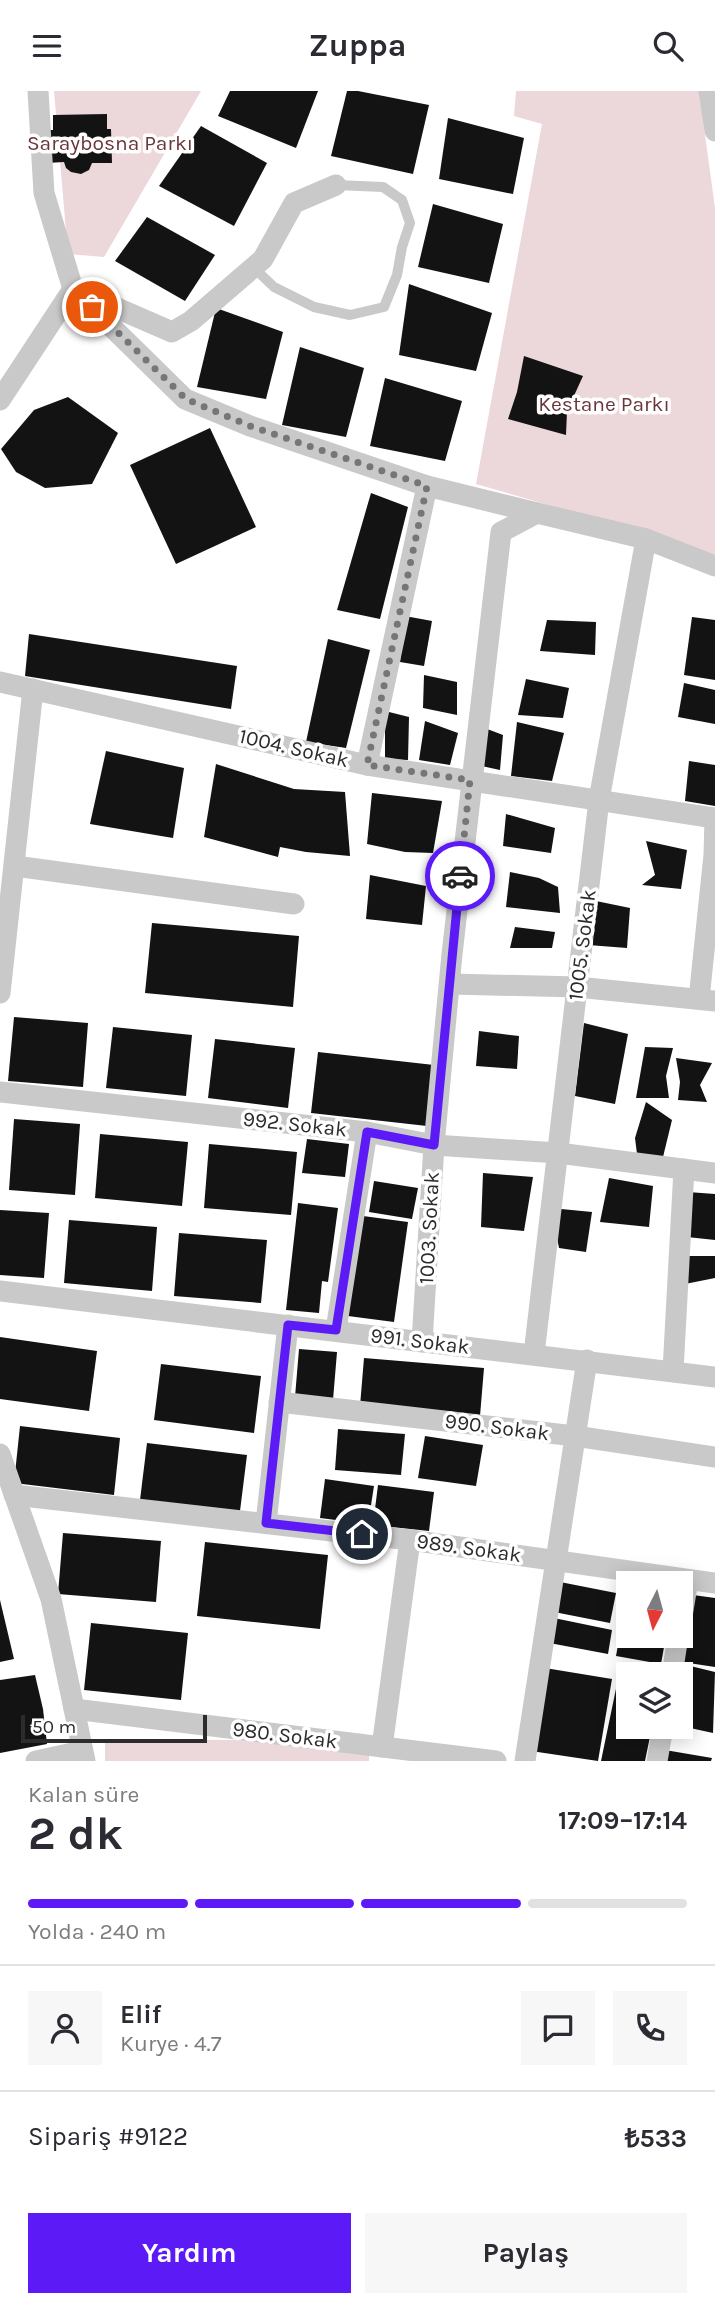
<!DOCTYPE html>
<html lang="tr">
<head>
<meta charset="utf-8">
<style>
	body { margin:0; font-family:Karla,sans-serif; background:#f7f7f7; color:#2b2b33; height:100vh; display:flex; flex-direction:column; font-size:26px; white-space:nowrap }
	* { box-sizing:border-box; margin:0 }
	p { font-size:23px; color:#7c7c81 }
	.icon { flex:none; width:38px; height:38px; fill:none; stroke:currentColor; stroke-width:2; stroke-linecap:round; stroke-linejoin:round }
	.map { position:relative; height:1670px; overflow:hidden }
	.side { display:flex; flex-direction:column; background:#fff; flex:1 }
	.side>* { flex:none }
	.needle { width:46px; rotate:186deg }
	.tools { position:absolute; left:616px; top:1480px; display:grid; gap:14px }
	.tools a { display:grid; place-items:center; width:77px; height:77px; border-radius:0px; background:#fff; box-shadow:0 4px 18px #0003; font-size:35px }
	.scale { position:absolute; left:21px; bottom:18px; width:186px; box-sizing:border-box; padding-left:7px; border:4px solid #2c2c2c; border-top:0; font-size:19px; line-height:24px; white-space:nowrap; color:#2c2c2c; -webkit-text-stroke:5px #fff; paint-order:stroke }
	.pin { position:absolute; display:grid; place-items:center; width:60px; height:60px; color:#fff; margin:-30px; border:4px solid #fff; border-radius:50%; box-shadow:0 2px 7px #0007 }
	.courier { position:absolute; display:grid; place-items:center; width:70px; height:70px; margin:-35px; border:5px solid #5c1bf6; border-radius:50%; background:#fff; color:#222; box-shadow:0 2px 9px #0007 }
	.overview em { font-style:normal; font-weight:700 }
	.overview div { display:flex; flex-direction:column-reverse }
	.overview { display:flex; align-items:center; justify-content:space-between; height:119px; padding:0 28px }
	h1 { font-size:46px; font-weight:700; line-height:52px }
	.bar { display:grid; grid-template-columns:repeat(4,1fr); gap:10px 7px; align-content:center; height:84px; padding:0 28px }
	.bar i { height:9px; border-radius:5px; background:#e1e1e2 }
	.bar .selected { background:#5c1bf6 }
	.bar p { grid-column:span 4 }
	.line { display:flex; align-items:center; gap:18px; padding:0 28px; border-top:2px solid #e1e1e2 }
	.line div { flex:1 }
	.round { display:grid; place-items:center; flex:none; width:74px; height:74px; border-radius:0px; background:#f7f7f7 }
	.cta { display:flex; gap:14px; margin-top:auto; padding:14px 28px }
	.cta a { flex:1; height:80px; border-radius:0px; background:#5c1bf6; color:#fff; font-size:28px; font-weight:700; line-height:80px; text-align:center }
	.cta a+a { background:#f7f7f7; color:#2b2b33 }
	header { display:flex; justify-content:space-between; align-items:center; height:91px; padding:0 28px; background:#fff; font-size:32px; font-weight:700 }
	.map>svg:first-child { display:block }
	.green { fill:#ecd7db }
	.building { fill:#131313 }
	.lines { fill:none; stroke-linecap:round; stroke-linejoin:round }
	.lane { stroke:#c9c9c9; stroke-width:10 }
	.street { stroke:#c9c9c9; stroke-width:21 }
	.done { stroke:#767676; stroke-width:7; stroke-dasharray:0 12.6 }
	.route { stroke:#5c1bf6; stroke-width:9 }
	.labels { text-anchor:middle; stroke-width:7; stroke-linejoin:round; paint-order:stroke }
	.park-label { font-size:21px; fill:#6b363b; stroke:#fff }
	.street-label { font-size:21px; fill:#2c2c2c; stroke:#fff }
</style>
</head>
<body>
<header><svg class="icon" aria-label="menu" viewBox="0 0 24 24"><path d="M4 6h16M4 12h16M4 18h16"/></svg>Zuppa<svg class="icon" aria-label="search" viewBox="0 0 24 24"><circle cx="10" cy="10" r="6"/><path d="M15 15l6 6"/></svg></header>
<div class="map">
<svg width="715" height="1670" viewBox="0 0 715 1670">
	<rect width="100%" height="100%" fill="#fff"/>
	<!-- green -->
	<g class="green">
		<path d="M54 0H201L104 166 68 163Z"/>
		<path d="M516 0H699L715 117V464L676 451 476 393 542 33 514 25Z"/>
		<path d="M105 1648 369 1650V1670H105Z"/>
	</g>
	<!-- building -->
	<g class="building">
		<path d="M230 0H318L296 57 218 25Z"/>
		<path d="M347 0H358L429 14 413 83 331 65Z"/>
		<path d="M107 23V38H111L112 72H92L89 79 81 83 71 81 66 77 64 71 47 72V39H53V24Z"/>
		<path d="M448 27 524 47 513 103 439 88Z"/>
		<path d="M201 35 267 72 234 135 159 95Z"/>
		<path d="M433 113 503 133 489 192 418 176Z"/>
		<path d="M147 126 215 164 185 210 115 170Z"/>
		<path d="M409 193 492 222 476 280 399 264Z"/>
		<path d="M216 217 283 241 266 308 197 296Z"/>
		<path d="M300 256 364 277 346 346 282 334Z"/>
		<path d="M524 265 583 285 567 320 566 344 508 328 517 301Z"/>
		<path d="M385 287 462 310 445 370 370 355Z"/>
		<path d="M68 306 118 342 92 393 45 397 16 381 1 358 34 319Z"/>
		<path d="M210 337 256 436 176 473 130 374Z"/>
		<path d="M371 402 408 416 380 528 337 519Z"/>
		<path d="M405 525 432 530 424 575 400 571Z"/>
		<path d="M692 526 715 529V589L684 584Z"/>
		<path d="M547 529 596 531 595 564 540 560Z"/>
		<path d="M29 543 237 575 231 618 25 585Z"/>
		<path d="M328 548 370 559 346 657 306 651Z"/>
		<path d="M424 584 457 591V624L423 617Z"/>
		<path d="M526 588 569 597 563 627 518 624Z"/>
		<path d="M684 592 715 599V633L678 626Z"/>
		<path d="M385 620 409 626 408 669 385 668Z"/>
		<path d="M425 630 458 642 450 674 419 669Z"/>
		<path d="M517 631 564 642 552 690 511 685Z"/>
		<path d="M482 636 503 644 500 679 477 674Z"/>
		<path d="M106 660 184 677 173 747 90 733Z"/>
		<path d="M689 670 715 674V715L685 710Z"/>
		<path d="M216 673 294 698 345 701 350 765 306 761 280 756 278 766 204 746Z"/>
		<path d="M372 702 442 710 433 762 405 761 367 753Z"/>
		<path d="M506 723 555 737 551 762 503 755Z"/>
		<path d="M646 750 687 759 681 798 642 794 655 784Z"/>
		<path d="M510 781 539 787 558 796 560 822 506 816Z"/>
		<path d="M370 784 426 795 422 834 366 828Z"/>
		<path d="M596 810 630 817 627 857 588 854Z"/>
		<path d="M152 832 299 845 293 916 145 902Z"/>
		<path d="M515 836 555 841 552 857H510Z"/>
		<path d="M14 926 88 932 83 996 8 990Z"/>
		<path d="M584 932 628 943 615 1013 575 1005Z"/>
		<path d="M113 936 192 944 186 1005 106 997Z"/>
		<path d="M479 940 519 945 517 978 476 975Z"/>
		<path d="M215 948 295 957 288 1017 208 1007Z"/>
		<path d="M645 956 673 957 666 985 669 1007H636Z"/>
		<path d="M318 961 434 974 427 1035 311 1022Z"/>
		<path d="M676 967 712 972 700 994 707 1011 678 1009 680 991Z"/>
		<path d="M646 1011 672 1029 663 1066 637 1063 635 1047Z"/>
		<path d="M14 1028 80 1033 75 1104 9 1099Z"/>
		<path d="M100 1043 188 1051 182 1115 95 1107Z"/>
		<path d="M307 1048 349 1053 345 1086 302 1082Z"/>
		<path d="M209 1053 297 1061 291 1124 204 1117Z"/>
		<path d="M483 1082 533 1086 524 1140 481 1136Z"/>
		<path d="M609 1087 653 1095 649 1136 600 1131Z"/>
		<path d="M374 1090 418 1097 412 1128 369 1121Z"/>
		<path d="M688 1101 715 1103V1149L687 1146Z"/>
		<path d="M298 1112 338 1117 328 1191 322 1190 319 1222 286 1219Z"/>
		<path d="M551 1117 592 1121 586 1161 559 1157Z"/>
		<path d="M0 1119 49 1122 44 1187 0 1184Z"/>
		<path d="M363 1125 408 1131 394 1231 348 1225Z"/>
		<path d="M69 1129 157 1136 152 1200 64 1192Z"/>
		<path d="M179 1142 267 1149 261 1212 174 1205Z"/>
		<path d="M685 1165H715V1187L685 1193Z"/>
		<path d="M0 1246 97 1260 89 1320 0 1308Z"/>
		<path d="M299 1258 337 1261 333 1309 295 1306Z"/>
		<path d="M364 1267 484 1277 480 1325 360 1315Z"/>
		<path d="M161 1273 261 1285 254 1342 154 1329Z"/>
		<path d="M20 1335 120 1347 114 1404 14 1392Z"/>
		<path d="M338 1338 405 1343 401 1384 335 1379Z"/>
		<path d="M425 1345 483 1354 476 1395 418 1387Z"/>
		<path d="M147 1352 247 1364 240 1420 140 1409Z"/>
		<path d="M325 1388 374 1395 368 1433 320 1427Z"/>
		<path d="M378 1394 434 1401 429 1440 373 1434Z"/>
		<path d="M63 1442 161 1450 156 1511 58 1503Z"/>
		<path d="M205 1451 328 1464 320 1538 197 1525Z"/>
		<path d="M555 1490 616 1502 610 1532 549 1520Z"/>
		<path d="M627 1503 628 1545H666L661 1573 616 1565Z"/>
		<path d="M693 1504 715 1507V1576L682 1571Z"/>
		<path d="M0 1509 14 1568 0 1571Z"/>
		<path d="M549 1526 612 1539 608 1563 544 1551Z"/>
		<path d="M91 1532 188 1542 181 1609 84 1599Z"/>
		<path d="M678 1572 715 1581 713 1642 681 1635V1584Z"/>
		<path d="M545 1577 612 1588 598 1670 531 1660Z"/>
		<path d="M35 1584 43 1618 47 1653 0 1662V1589Z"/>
		<path d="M617 1593 628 1595V1636H652L645 1670H601Z"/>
		<path d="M665 1659 712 1667 711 1670H663Z"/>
	</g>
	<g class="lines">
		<!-- lane -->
		<path class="lane" d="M253 176 274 196 314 216 350 224 384 216 397 184 402 156 410 132 402 109 383 96 336 94"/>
		<!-- street -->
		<g class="street">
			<path d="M38 0 44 102 73 198 185 308 250 335 427 395"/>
			<path d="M709 0 715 40"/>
			<path d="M0 309 73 198 172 241 191 230 263 168 294 112 336 94"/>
			<path d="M0 591 367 674 715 727"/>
			<path d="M367 674 427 395 537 422"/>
			<path d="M15 775 294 813"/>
			<path d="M450 893 577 896 715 910"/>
			<path d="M0 902 33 598"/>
			<path d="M699 908 714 764 715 727"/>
			<path d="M0 1001 367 1041 434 1054 558 1062 715 1082"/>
			<path d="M0 1200 715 1286"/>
			<path d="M336 1239 367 1041"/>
			<path d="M422 1251 434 1054 452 863 501 441 537 422 646 448 715 475"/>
			<path d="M534 1263 599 709 646 448"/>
			<path d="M673 1280 684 1078"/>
			<path d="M279 1311 575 1345 715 1366"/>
			<path d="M0 1363 51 1508 85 1670"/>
			<path d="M14 1404 410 1449 715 1492"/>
			<path d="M266 1432 288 1234"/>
			<path d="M681 1531 688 1489"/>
			<path d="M672 1584 678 1545"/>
			<path d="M74 1618 496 1670"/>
			<path d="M382 1656 410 1449"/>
			<path d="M36 1670 82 1660"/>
			<path d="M525 1670 587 1269"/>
			<path d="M657 1670 663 1636"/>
		</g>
	</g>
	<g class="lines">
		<!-- done -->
		<path class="done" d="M92 216 186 308 250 335 427 395 367 674 470 689 460 785"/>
		<!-- route -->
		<path class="route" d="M362 1443 266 1432 288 1234 336 1239 367 1041 434 1054 460 785"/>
	</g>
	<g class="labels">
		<!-- park labels -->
		<g class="park-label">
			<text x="110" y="59">Saraybosna Parkı</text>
			<text x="604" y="320">Kestane Parkı</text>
		</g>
		<!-- street labels -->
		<g class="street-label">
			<text transform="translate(294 657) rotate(13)" y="7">1004. Sokak</text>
			<text transform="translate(582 854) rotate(-83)" y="7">1005. Sokak</text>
			<text transform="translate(295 1033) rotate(6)" y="7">992. Sokak</text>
			<text transform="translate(429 1137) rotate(-87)" y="7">1003. Sokak</text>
			<text transform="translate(420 1250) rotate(7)" y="7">991. Sokak</text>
			<text transform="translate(497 1336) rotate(7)" y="7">990. Sokak</text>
			<text transform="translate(469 1457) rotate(8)" y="7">989. Sokak</text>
			<text transform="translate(285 1644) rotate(7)" y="7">980. Sokak</text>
		</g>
	</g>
</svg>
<div class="tools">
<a><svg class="needle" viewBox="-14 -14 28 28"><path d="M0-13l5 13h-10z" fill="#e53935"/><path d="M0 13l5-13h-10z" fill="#7c7c81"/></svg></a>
<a><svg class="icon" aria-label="layers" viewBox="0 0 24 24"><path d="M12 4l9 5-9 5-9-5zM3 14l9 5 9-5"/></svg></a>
</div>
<div class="scale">50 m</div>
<div class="pin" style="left:92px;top:216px;background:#ea580c"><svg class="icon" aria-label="bag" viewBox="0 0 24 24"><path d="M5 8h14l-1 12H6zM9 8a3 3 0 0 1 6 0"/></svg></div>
<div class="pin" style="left:362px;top:1443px;background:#1f2937"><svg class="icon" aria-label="home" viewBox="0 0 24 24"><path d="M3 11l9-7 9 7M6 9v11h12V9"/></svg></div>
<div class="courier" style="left:460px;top:785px"><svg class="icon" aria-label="car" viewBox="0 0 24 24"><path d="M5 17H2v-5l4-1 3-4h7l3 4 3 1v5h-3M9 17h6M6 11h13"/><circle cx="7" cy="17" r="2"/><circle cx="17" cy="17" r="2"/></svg></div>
</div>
<section class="side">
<div class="overview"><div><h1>2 dk</h1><p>Kalan süre</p></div><em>17:09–17:14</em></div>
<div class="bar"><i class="selected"></i><i class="selected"></i><i class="selected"></i><i></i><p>Yolda · 240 m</p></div>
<div class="line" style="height:126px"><a class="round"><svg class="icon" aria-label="person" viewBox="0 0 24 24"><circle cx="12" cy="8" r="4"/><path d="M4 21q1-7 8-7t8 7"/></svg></a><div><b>Elif</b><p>Kurye · 4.7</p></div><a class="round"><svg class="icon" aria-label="chat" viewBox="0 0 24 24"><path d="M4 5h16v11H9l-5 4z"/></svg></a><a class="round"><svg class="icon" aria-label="phone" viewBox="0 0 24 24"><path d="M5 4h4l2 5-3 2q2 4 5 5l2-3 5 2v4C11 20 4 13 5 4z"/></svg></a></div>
<div class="line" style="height:91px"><div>Sipariş #9122</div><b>₺533</b></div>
<div class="cta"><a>Yardım</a><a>Paylaş</a></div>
</section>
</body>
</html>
